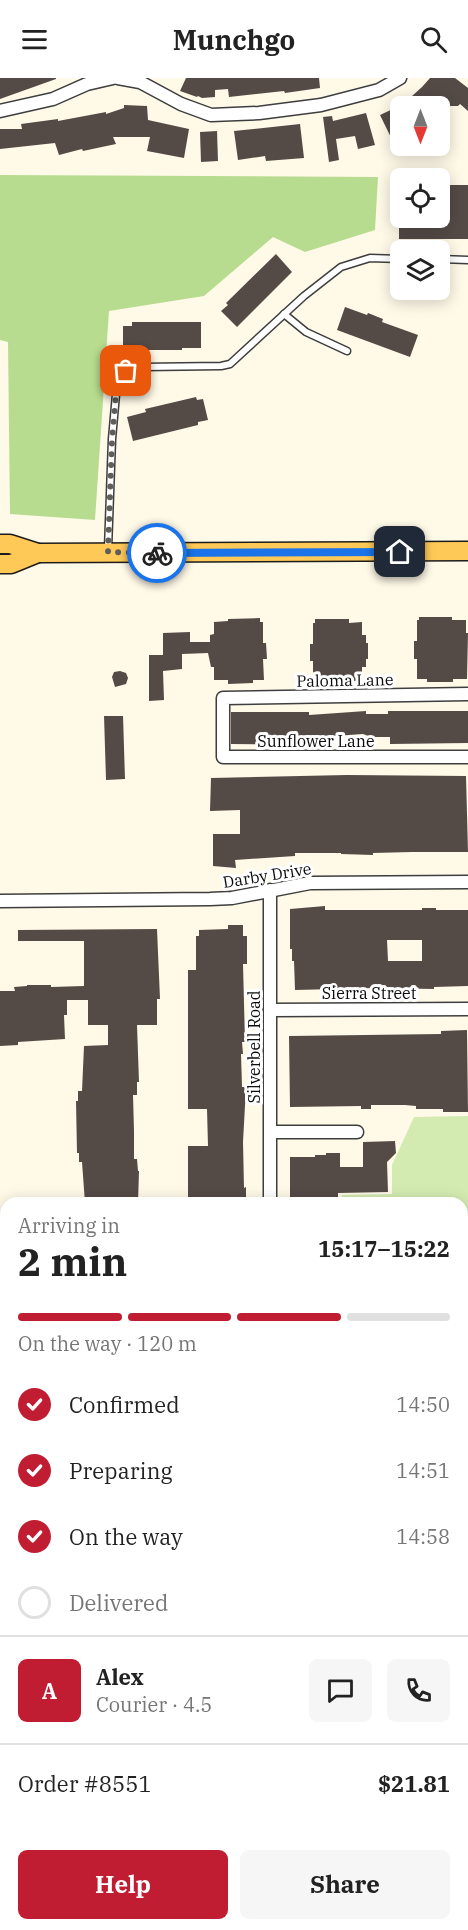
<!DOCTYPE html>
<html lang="en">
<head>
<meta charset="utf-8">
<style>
	body { margin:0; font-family:"IBM Plex Serif",serif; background:#f6f6f6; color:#222; height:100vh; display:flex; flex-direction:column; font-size:22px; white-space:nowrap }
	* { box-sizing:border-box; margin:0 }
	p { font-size:20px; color:#767676 }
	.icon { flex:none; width:33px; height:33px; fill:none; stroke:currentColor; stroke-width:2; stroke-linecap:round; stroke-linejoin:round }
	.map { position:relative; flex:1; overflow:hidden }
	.details { position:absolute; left:0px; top:1119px; width:468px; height:734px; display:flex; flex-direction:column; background:#fff; border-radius:18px 18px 0 0; box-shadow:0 3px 15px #0003 }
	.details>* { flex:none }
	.needle { width:39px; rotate:180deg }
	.tools { position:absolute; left:390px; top:18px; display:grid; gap:12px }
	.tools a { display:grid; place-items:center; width:60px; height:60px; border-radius:9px; background:#fff; box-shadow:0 3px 15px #0003; font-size:30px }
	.pin { position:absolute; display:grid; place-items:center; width:51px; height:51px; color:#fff; margin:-26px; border-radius:12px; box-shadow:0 3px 9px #0006 }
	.courier { position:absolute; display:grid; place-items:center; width:60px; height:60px; margin:-30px; border:4px solid #1a73e8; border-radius:50%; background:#fff; color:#222; box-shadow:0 2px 8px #0007 }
	.headline em { font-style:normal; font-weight:700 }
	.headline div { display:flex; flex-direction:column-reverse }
	.headline { display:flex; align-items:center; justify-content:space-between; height:102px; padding:0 18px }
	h1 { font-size:39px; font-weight:700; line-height:45px }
	.bar { display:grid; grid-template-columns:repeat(4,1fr); gap:9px 6px; align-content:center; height:72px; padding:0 18px }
	.bar i { height:8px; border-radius:4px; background:#e0e0e0 }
	.bar .active { background:#c11d32 }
	.bar p { grid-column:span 4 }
	.line { display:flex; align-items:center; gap:15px; padding:0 18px; border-top:2px solid #e0e0e0 }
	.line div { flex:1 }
	.round { display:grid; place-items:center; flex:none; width:63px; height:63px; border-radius:9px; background:#f6f6f6 }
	ol { padding:0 18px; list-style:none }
	li { display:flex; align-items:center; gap:18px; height:66px }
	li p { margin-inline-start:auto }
	li .icon { padding:6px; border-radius:50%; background:#c11d32; color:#fff; stroke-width:4 }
	li:last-child { color:#767676 }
	li i { width:33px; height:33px; border:3px solid #e0e0e0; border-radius:50% }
	.cta { display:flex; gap:12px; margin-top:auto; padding:12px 18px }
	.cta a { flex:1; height:69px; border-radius:9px; background:#c11d32; color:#fff; font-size:24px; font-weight:700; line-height:69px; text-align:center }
	.cta a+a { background:#f6f6f6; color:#222 }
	header { display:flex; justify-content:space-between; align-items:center; height:78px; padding:0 18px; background:#fff; font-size:27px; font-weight:700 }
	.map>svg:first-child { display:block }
	.green { fill:#d3ebb1 }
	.forest { fill:#b8dc8f }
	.building { fill:#544b47; fill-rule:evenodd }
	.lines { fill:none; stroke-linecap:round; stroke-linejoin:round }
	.lane-casing { stroke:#3e3e3e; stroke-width:9 }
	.street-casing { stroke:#3e3e3e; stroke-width:15 }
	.secondary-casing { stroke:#2d2d2d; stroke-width:20 }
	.primary-casing { stroke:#1c1c1c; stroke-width:21 }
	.path { stroke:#2d2d2d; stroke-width:2; stroke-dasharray:6 3; stroke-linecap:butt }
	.lane { stroke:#fff; stroke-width:6 }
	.street { stroke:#fff; stroke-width:12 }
	.secondary { stroke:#ffeda3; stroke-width:16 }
	.primary { stroke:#ffc958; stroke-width:18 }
	.done { stroke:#605e58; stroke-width:6; stroke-dasharray:0 10.8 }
	.route { stroke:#1a73e8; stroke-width:8 }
	.labels { text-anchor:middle; stroke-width:6; stroke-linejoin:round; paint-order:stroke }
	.street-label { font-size:16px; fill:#0b0b0b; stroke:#fff }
</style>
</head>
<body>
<header><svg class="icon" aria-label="menu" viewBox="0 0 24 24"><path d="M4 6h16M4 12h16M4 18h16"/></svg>Munchgo<svg class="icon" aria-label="search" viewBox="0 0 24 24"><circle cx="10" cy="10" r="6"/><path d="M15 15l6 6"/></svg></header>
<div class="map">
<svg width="468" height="1852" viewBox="0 0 468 1852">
	<rect width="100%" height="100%" fill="#fff9e8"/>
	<!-- green -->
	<g class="green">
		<path d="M468 1038V1272H462V1125H342V1117L392 1116V1087L414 1039Z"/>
		<path d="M468 1406V1722L462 1721V1489L467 1483Z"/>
	</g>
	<!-- forest -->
	<path class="forest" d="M0 97 378 99 375 152 305 174 273 159 204 218 109 233 95 442 10 436 8 264 0 262Z"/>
	<!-- building -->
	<g class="building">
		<path d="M0 0H56V1L0 21Z"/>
		<path d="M186 0H319L320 10 285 15 284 13 229 19 228 11 215 12V19L202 20 198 18 197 19 180 13Z"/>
		<path d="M430 0H455L468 10V33L460 26 458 28H401L422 9Z"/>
		<path d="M124 27 147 28 148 42 189 51 184 80 147 73 150 59H113L116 66 83 73 82 71 59 77 55 65 0 71V51H22L21 46 58 41V43L106 34V36L124 30Z"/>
		<path d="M400 29V78L380 37 395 30 396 33Z"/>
		<path d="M366 35 375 67 358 71 355 58 336 61 339 82 329 84 323 39 332 38 333 43Z"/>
		<path d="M300 46 304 80 266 83 265 78 238 82 234 53Z"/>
		<path d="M217 53 218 83 201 84 200 54Z"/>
		<path d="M440 107H468V161H399V140H440Z"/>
		<path d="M276 176 292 194 237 249 221 233 228 227 226 225Z"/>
		<path d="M345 229 367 237 368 235 383 241 382 244 418 257 410 279 337 252Z"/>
		<path d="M132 244H201V270H182V272H123V248H132Z"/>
		<path d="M196 319 197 322 203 321 208 342 198 344V347L133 363 127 339 146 334 145 331Z"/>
		<path d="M419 539H452V542H466V555H468L467 601H453V604H427V601H417V581H414V563H417V542H419Z"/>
		<path d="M260 540V544H263V565H266L267 581H263L264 602H253V605L228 606V602H214V589H211L208 575 182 576V591L163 593 164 622 149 623V577H163V555L190 554V564H210V557L214 556V544L228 543V541Z"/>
		<path d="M315 541H349V545L362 544V557H366V565H368V581H366V589H362V603H349V607H323V603H313V583H310V566H313V545H315Z"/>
		<path d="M120 593 126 595 128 600 126 606 115 609 112 599 114 594Z"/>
		<path d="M366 633V636H388V633H468V665L390 666V659H371L363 656 307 660V667L231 666V634H309V637Z"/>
		<path d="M104 638H123L125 701 106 702Z"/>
		<path d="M347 697 466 698 468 774H412L373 775V777L341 776V775H295V778L235 782 236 790 213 788V756H240V732L210 733 211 700Z"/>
		<path d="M325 828V832H422V830H436V832H468V908L434 909V911L376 910 295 912 294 883H292V871H290V831ZM387 862H422V883H388Z"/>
		<path d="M228 847H243V858H247V886H243L245 964H242L243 976H241L242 1009H246L243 1064 244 1110 246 1109V1124L188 1125V1068H208L207 1031H188V892H196V858H199V852L228 851Z"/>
		<path d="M157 851 160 921H157V947H137L139 1004H137V1017H133L134 1053V1081H137L138 1093H139L138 1125H85L82 1084H79V1075H77L76 1023H78V1013H82L84 968 108 967V947H88V922H67V937H64L65 961 18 964V967L0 968V913H15L14 909 27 908V907H51V909L84 908V863H18V852Z"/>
		<path d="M467 952 468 1034H443V1031H416V1028L405 1027H371V1031H361V1028L290 1029 289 958 441 956V953Z"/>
		<path d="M395 1063 396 1075 387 1084 388 1114 338 1115V1125H290V1079H315V1077H326V1075H340V1089H363V1064Z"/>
	</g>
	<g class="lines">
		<defs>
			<g id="lane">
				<path d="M440 181 468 182"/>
				<path d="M284 236 306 254 347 273"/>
				<path d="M108 471 112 361 117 305 126 293 143 289 221 288 230 286 304 218 341 189 370 180 400 181"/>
				<path d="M82 1846 84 1852"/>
			</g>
			<g id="street">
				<path d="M118 0 140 4 181 26 211 37 259 35 321 27 379 12 400 0"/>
				<path d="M0 33 53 21 87 6 113 0"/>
				<path d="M468 616 223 620V679H468"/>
				<path d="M270 812V1125"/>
				<path d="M0 823 210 821 232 820 310 805 468 804"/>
				<path d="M270 932 468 931"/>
				<path d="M271 1054H357"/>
				<path d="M0 1519 6 1498"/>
				<path d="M223 1846V1852"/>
			</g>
			<g id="secondary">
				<path d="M0 1534 6 1536"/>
				<path d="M130 1852V1846"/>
			</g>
			<g id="primary">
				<path d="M0 466H10L38 475 468 473"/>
				<path d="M0 486H11L38 475"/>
			</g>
		</defs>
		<!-- lane casing -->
		<use href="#lane" class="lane-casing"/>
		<!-- street casing -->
		<use href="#street" class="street-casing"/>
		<!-- secondary casing -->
		<use href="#secondary" class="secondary-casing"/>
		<!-- primary casing -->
		<use href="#primary" class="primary-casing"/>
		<!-- path -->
		<g class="path">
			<path d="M462 1229 468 1227"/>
			<path d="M462 1237 468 1236"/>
			<path d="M0 1261H6"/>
			<path d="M0 1746 6 1742"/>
		</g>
		<!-- lane -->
		<use href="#lane" class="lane"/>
		<!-- street -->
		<use href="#street" class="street"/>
		<!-- secondary -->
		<use href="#secondary" class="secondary"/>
		<!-- primary -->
		<use href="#primary" class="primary"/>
	</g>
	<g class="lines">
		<!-- done -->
		<path class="done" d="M126 293 117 305 112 362 108 474 157 475"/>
		<!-- route -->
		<path class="route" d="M157 475 400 474"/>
	</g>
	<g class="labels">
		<!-- street labels -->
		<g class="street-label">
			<text transform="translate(345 602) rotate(-1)" y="6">Paloma Lane</text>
			<text x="316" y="669">Sunflower Lane</text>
			<text transform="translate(267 797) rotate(-9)" y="6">Darby Drive</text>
			<text x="369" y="921">Sierra Street</text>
			<text transform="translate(254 969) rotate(-90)" y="6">Silverbell Road</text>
		</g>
	</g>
</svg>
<div class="tools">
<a><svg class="needle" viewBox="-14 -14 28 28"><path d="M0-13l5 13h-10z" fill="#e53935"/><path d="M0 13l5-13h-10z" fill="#767676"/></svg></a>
<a><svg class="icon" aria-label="locate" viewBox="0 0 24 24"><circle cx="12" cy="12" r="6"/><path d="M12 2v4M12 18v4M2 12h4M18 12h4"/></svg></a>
<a><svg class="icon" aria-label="layers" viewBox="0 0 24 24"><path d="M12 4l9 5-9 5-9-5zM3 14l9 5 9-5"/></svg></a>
</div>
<div class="pin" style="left:126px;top:293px;background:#ea580c"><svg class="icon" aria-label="bag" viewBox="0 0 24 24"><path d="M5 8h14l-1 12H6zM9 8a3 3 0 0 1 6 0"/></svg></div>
<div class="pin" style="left:400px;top:474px;background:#1f2937"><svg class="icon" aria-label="home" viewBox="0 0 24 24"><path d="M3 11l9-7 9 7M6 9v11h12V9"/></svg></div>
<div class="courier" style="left:157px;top:475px"><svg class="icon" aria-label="bike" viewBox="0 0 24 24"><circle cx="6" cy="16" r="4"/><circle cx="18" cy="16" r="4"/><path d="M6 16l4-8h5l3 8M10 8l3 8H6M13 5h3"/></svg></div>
<section class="details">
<div class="headline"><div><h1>2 min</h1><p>Arriving in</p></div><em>15:17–15:22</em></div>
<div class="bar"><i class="active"></i><i class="active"></i><i class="active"></i><i></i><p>On the way · 120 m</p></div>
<ol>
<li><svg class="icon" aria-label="check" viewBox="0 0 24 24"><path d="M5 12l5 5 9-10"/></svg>Confirmed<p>14:50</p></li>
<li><svg class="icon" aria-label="check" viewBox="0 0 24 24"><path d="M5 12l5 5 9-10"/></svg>Preparing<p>14:51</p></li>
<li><svg class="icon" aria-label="check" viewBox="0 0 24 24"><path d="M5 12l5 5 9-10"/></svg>On the way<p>14:58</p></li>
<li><i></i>Delivered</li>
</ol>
<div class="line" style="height:108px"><b class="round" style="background:#c11d32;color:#fff">A</b><div><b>Alex</b><p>Courier · 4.5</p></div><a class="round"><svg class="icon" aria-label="chat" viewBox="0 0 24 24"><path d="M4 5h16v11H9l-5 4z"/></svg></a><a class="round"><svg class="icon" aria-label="phone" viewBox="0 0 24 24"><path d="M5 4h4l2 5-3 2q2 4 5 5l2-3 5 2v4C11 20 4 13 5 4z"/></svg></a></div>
<div class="line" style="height:78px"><div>Order #8551</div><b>$21.81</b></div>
<div class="cta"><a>Help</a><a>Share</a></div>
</section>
</div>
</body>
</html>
